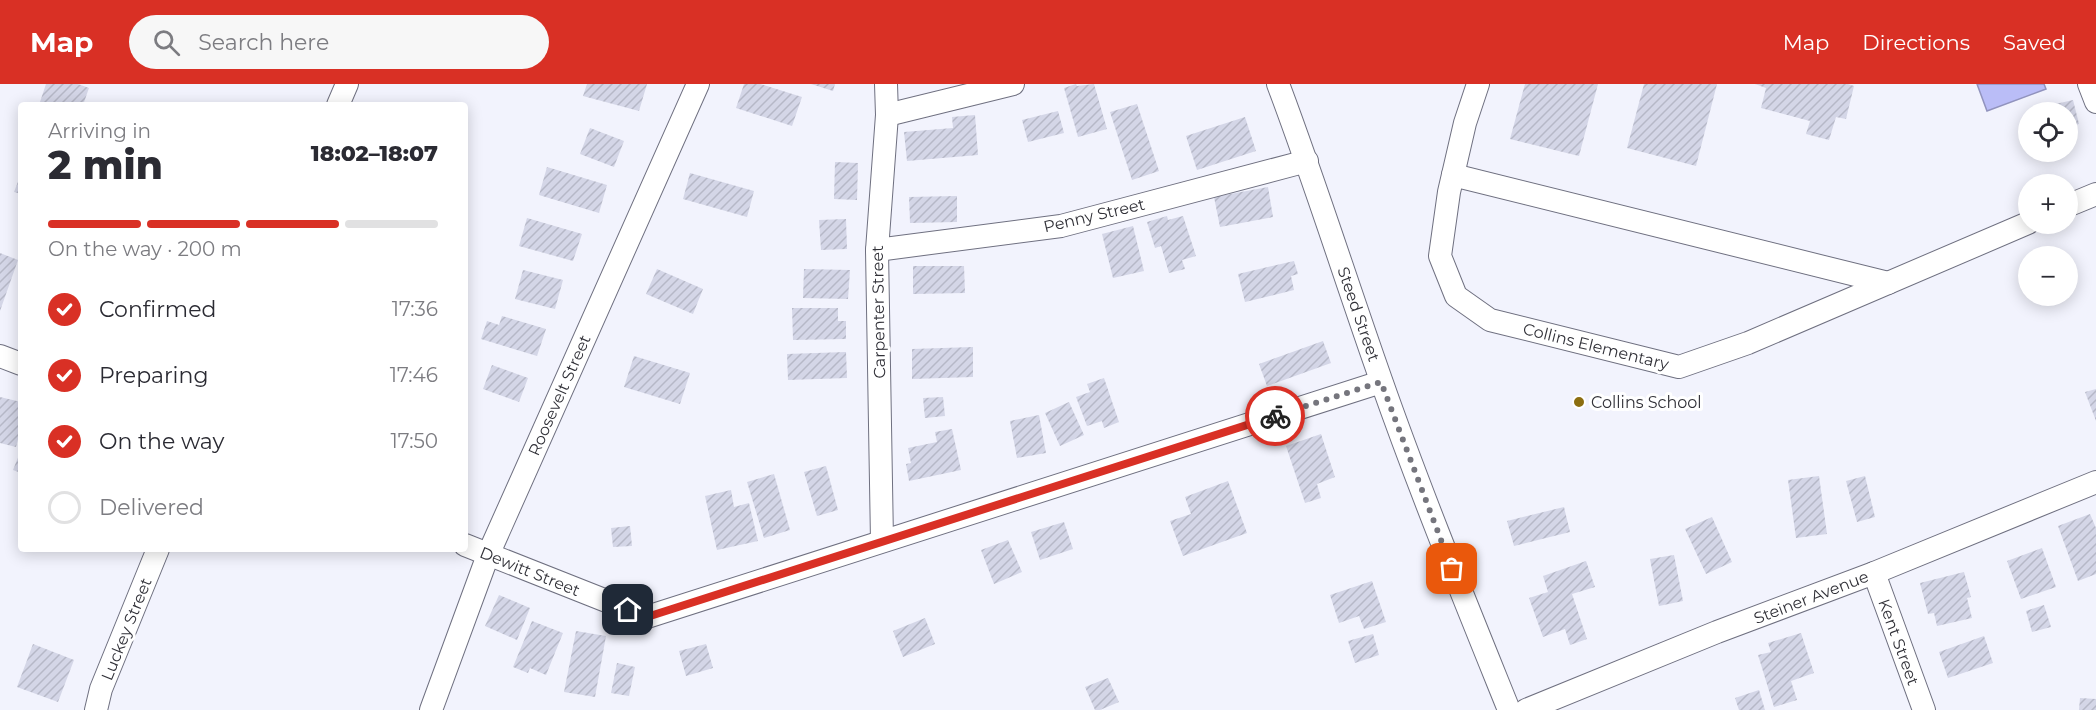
<!DOCTYPE html>
<html lang="en">
<head>
<meta charset="utf-8">
<style>
	body { margin:0; font-family:Montserrat,sans-serif; background:#f7f7f7; color:#2b2b33; height:100vh; display:flex; flex-direction:column; font-size:22px; white-space:nowrap }
	* { box-sizing:border-box; margin:0 }
	p { font-size:20px; color:#7c7c81 }
	.icon { flex:none; width:33px; height:33px; fill:none; stroke:currentColor; stroke-width:2; stroke-linecap:round; stroke-linejoin:round }
	.map { position:relative; flex:1; overflow:hidden }
	.panel { position:absolute; left:18px; top:18px; width:450px; height:450px; display:flex; flex-direction:column; background:#fff; border-radius:6px; box-shadow:0 3px 15px #0003 }
	.panel>* { flex:none }
	.controls { position:absolute; left:2018px; top:18px; display:grid; gap:12px }
	.controls a { display:grid; place-items:center; width:60px; height:60px; border-radius:50%; background:#fff; box-shadow:0 3px 15px #0003; font-size:30px }
	.pin { position:absolute; display:grid; place-items:center; width:51px; height:51px; color:#fff; margin:-26px; border-radius:12px; box-shadow:0 3px 9px #0006 }
	.courier { position:absolute; display:grid; place-items:center; width:60px; height:60px; margin:-30px; border:4px solid #d93025; border-radius:50%; background:#fff; color:#222; box-shadow:0 2px 8px #0007 }
	.head em { font-style:normal; font-weight:800 }
	.head div { display:flex; flex-direction:column-reverse }
	.head { display:flex; align-items:center; justify-content:space-between; height:102px; padding:0 30px }
	h1 { font-size:39px; font-weight:800; line-height:45px }
	.bar { display:grid; grid-template-columns:repeat(4,1fr); gap:9px 6px; align-content:center; height:72px; padding:0 30px }
	.bar i { height:8px; border-radius:4px; background:#e1e1e2 }
	.bar .active { background:#d93025 }
	.bar p { grid-column:span 4 }
	ol { padding:0 30px; list-style:none }
	li { display:flex; align-items:center; gap:18px; height:66px }
	li p { margin-inline-start:auto }
	li .icon { padding:6px; border-radius:50%; background:#d93025; color:#fff; stroke-width:4 }
	li:last-child { color:#7c7c81 }
	li i { width:33px; height:33px; border:3px solid #e1e1e2; border-radius:50% }
	header { display:flex; align-items:center; gap:36px; box-sizing:border-box; height:84px; padding:0 30px; background:#d93025; color:#fff }
	header strong { font-size:28px }
	nav { display:flex; gap:33px; margin-inline-start:auto; font-size:21px }
	.search { width:420px; height:54px; background:#f7f7f7; display:flex; align-items:center; gap:15px; box-sizing:border-box; padding:0 21px; border-radius:33px; color:#7c7c81; font-size:22px }
	.map>svg:first-child { display:block }
	.water { fill:#babdf7; stroke:#9193be; stroke-width:1.5 }
	.building { fill:url(#building-hatch) }
	.lines { fill:none; stroke-linecap:round; stroke-linejoin:round }
	.minor-casing { stroke:#6f7080; stroke-width:24 }
	.minor { stroke:#fff; stroke-width:22 }
	.done { stroke:#75757d; stroke-width:6; stroke-dasharray:0 10.8 }
	.route { stroke:#d93025; stroke-width:8 }
	.poi-dot { fill:#8c6e10; stroke:#fff; stroke-width:2 }
	.labels { text-anchor:middle; stroke-width:6; stroke-linejoin:round; paint-order:stroke }
	.street-label { font-size:16px; fill:#313138; stroke:#fff }
	.poi-label { font-size:16px; fill:#313138; stroke:#fff; text-anchor:start }
</style>
</head>
<body>
<header>
<strong>Map</strong>
<div class="search"><svg class="icon" aria-label="search" viewBox="0 0 24 24"><circle cx="10" cy="10" r="6"/><path d="M15 15l6 6"/></svg>Search here</div>
<nav><a>Map</a><a>Directions</a><a>Saved</a></nav>
</header>
<div class="map">
<svg width="2096" height="626" viewBox="0 0 2096 626">
	<defs>
		<pattern id="building-hatch" width="6" height="6" patternUnits="userSpaceOnUse" patternTransform="scale(1.5)"><rect width="6" height="6" fill="#d4d6e7"/><path d="M-1 1l2-2M0 6l6-6M5 7l2-2" fill="none" stroke="#b6b8c7"/></pattern>
	</defs>
	<rect width="100%" height="100%" fill="#f2f3fd"/>
	<!-- water -->
	<path class="water" d="M1977 0H2044L2046 5 1987 27Z"/>
	<!-- building -->
	<g class="building">
		<path d="M46 0H78L89 4 83 21H39Z"/>
		<path d="M587 0H647L639 27 583 12Z"/>
		<path d="M744 0H760L802 13 792 42 736 24Z"/>
		<path d="M811 0H835L833 7Z"/>
		<path d="M1076 0 1077 2 1094 0 1107 45 1078 53 1064 4Z"/>
		<path d="M1525 0H1598L1579 72 1510 55Z"/>
		<path d="M1644 0H1717L1696 82 1627 64Z"/>
		<path d="M1755 0H1848L1854 2 1846 35 1836 33 1829 56 1806 50 1810 37 1761 24 1766 4Z"/>
		<path d="M2073 16 2079 40 2067 43V28H2049L2047 22Z"/>
		<path d="M1137 20 1159 87 1132 96 1110 28Z"/>
		<path d="M1058 27 1064 49 1028 58 1022 36Z"/>
		<path d="M975 31 978 71 907 77 904 48 953 44 952 33Z"/>
		<path d="M1245 33 1256 67 1197 86 1186 52Z"/>
		<path d="M590 44 624 57 614 83 580 70Z"/>
		<path d="M835 78 858 79 857 116 834 115Z"/>
		<path d="M547 83 607 101 599 129 539 111Z"/>
		<path d="M690 89 754 107 747 133 683 115Z"/>
		<path d="M21 90V110L14 108Z"/>
		<path d="M1268 103 1273 133 1220 143 1214 113Z"/>
		<path d="M957 112V138L910 139 909 113Z"/>
		<path d="M1167 132 1168 136 1183 132 1196 172 1182 176 1185 185 1169 189 1161 162 1155 164 1147 138Z"/>
		<path d="M527 134 582 150 573 177 519 162Z"/>
		<path d="M846 135 847 165 821 166 819 136Z"/>
		<path d="M1133 142 1144 187 1113 194 1102 150Z"/>
		<path d="M0 169 18 176 0 227Z"/>
		<path d="M1294 177 1298 190 1291 192 1294 206 1245 218 1238 190Z"/>
		<path d="M913 182H964L965 209 913 210Z"/>
		<path d="M657 185 703 205 693 230 646 210Z"/>
		<path d="M804 185 850 186 848 215 803 214Z"/>
		<path d="M523 186 563 196 555 225 515 215Z"/>
		<path d="M792 224H838V237H846V255L793 256Z"/>
		<path d="M502 232 546 245 537 272 481 255 487 237 499 241Z"/>
		<path d="M1323 257 1331 279 1267 302 1259 280Z"/>
		<path d="M973 263V293L912 295V265Z"/>
		<path d="M846 268 847 294 788 296 787 270Z"/>
		<path d="M634 272 690 289 680 320 624 303Z"/>
		<path d="M492 281 528 294 519 318 483 305Z"/>
		<path d="M1104 294 1119 338 1104 344 1102 337 1087 342 1076 313 1090 308 1087 300Z"/>
		<path d="M2096 305V337L2085 308Z"/>
		<path d="M0 313 21 318V344L16 363 0 359Z"/>
		<path d="M943 313 945 332 925 334 923 314Z"/>
		<path d="M1069 318 1084 351 1060 362 1045 329Z"/>
		<path d="M1039 331 1046 369 1017 374 1010 337Z"/>
		<path d="M952 345 961 386 909 397 906 380 911 379 908 364 937 358 935 348Z"/>
		<path d="M1321 350 1335 393 1317 400 1321 414 1305 419 1286 362Z"/>
		<path d="M21 366V389L13 386Z"/>
		<path d="M826 382 838 426 817 432 804 388Z"/>
		<path d="M774 390 790 446 764 454 747 398Z"/>
		<path d="M1819 392 1827 450 1796 454 1788 396Z"/>
		<path d="M1865 392 1875 433 1857 438 1846 397Z"/>
		<path d="M1228 397 1247 449 1183 472 1170 437 1191 430 1185 413Z"/>
		<path d="M731 406 734 423 749 419 758 457 717 466 705 412Z"/>
		<path d="M1564 423 1570 448 1514 462 1507 437Z"/>
		<path d="M2090 430 2096 444V490L2078 497 2058 442Z"/>
		<path d="M1712 433 1732 478 1706 490 1685 445Z"/>
		<path d="M1064 438 1073 465 1040 476 1031 448Z"/>
		<path d="M630 442 632 462 613 463 611 444Z"/>
		<path d="M1008 456 1022 488 994 500 981 466Z"/>
		<path d="M2042 464 2056 503 2021 515 2007 477Z"/>
		<path d="M1674 471 1683 517 1659 522 1650 475Z"/>
		<path d="M1586 477 1595 503 1572 510 1587 555 1570 561 1565 545 1543 553 1529 514 1548 508 1543 492Z"/>
		<path d="M1964 488 1971 513 1967 514 1972 534 1937 542 1934 529 1928 530 1920 499Z"/>
		<path d="M1372 497 1386 538 1364 545 1359 532 1339 539 1330 511Z"/>
		<path d="M499 511 530 524 517 556 485 542Z"/>
		<path d="M2044 521 2051 543 2032 548 2026 527Z"/>
		<path d="M925 534 935 560 903 573 893 547Z"/>
		<path d="M532 537 563 549 546 591 530 584 528 589 513 583Z"/>
		<path d="M576 547 606 552 595 613 564 608Z"/>
		<path d="M1801 549 1814 589 1791 597 1797 616 1774 623 1758 571 1771 568 1768 559Z"/>
		<path d="M1373 550 1379 571 1355 579 1348 557Z"/>
		<path d="M1984 552 1993 579 1948 594 1939 568Z"/>
		<path d="M33 560 74 576 58 618 17 603Z"/>
		<path d="M706 560 713 584 686 592 679 567Z"/>
		<path d="M617 579 635 583 629 612 611 609Z"/>
		<path d="M1108 594 1119 618 1100 626H1095L1085 603Z"/>
		<path d="M1759 606 1765 626H1739L1735 614Z"/>
		<path d="M2080 614 2096 615V626H2079Z"/>
	</g>
	<g class="lines">
		<defs>
			<g id="minor">
				<path d="M1278 0C1315 98 1346 197 1381 296 1420 407 1465 517 1509 626"/>
				<path d="M1478 0 1465 39 1449 108 1440 172 1456 212 1490 236 1679 283 1748 259 2028 139"/>
				<path d="M2089 0 2096 18"/>
				<path d="M338 21 347 0"/>
				<path d="M887 31 1013 0"/>
				<path d="M1453 91 1888 199"/>
				<path d="M2067 122 2096 110"/>
				<path d="M877 166 1061 142 1307 77"/>
				<path d="M0 272 21 280"/>
				<path d="M882 457 877 166 887 31 886 0"/>
				<path d="M465 461 647 533 1381 298"/>
				<path d="M1874 489 1924 626"/>
				<path d="M96 626 101 605 158 465"/>
				<path d="M431 626 488 471 698 0"/>
				<path d="M1526 626 1717 548 1874 489 2096 398"/>
			</g>
		</defs>
		<!-- minor casing -->
		<use href="#minor" class="minor-casing"/>
		<!-- minor -->
		<use href="#minor" class="minor"/>
	</g>
	<g class="lines">
		<!-- done -->
		<path class="done" d="M1275 332 1381 298 1452 485"/>
		<!-- route -->
		<path class="route" d="M628 526 647 533 1275 332"/>
	</g>
	<!-- markers -->
	<circle class="poi-dot" cx="1579" cy="318" r="6"/>
	<g class="labels">
		<!-- street labels -->
		<g class="street-label">
			<text transform="translate(1094 131) rotate(-13)" y="6">Penny Street</text>
			<text transform="translate(878 228) rotate(-91)" y="6">Carpenter Street</text>
			<text transform="translate(1359 230) rotate(71)" y="6">Steed Street</text>
			<text transform="translate(1596 262) rotate(14)" y="6">Collins Elementary</text>
			<text transform="translate(559 311) rotate(-66)" y="6">Roosevelt Street</text>
			<text transform="translate(530 487) rotate(22)" y="6">Dewitt Street</text>
			<text transform="translate(1811 513) rotate(-21)" y="6">Steiner Avenue</text>
			<text transform="translate(126 545) rotate(-68)" y="6">Luckey Street</text>
			<text transform="translate(1899 558) rotate(70)" y="6">Kent Street</text>
		</g>
		<!-- poi labels -->
		<g class="poi-label">
			<text x="1591" y="324">Collins School</text>
		</g>
	</g>
</svg>
<div class="controls">
<a><svg class="icon" aria-label="locate" viewBox="0 0 24 24"><circle cx="12" cy="12" r="6"/><path d="M12 2v4M12 18v4M2 12h4M18 12h4"/></svg></a>
<a>+</a>
<a>−</a>
</div>
<div class="pin" style="left:1452px;top:485px;background:#ea580c"><svg class="icon" aria-label="bag" viewBox="0 0 24 24"><path d="M5 8h14l-1 12H6zM9 8a3 3 0 0 1 6 0"/></svg></div>
<div class="pin" style="left:628px;top:526px;background:#1f2937"><svg class="icon" aria-label="home" viewBox="0 0 24 24"><path d="M3 11l9-7 9 7M6 9v11h12V9"/></svg></div>
<div class="courier" style="left:1275px;top:332px"><svg class="icon" aria-label="bike" viewBox="0 0 24 24"><circle cx="6" cy="16" r="4"/><circle cx="18" cy="16" r="4"/><path d="M6 16l4-8h5l3 8M10 8l3 8H6M13 5h3"/></svg></div>
<section class="panel">
<div class="head"><div><h1>2 min</h1><p>Arriving in</p></div><em>18:02–18:07</em></div>
<div class="bar"><i class="active"></i><i class="active"></i><i class="active"></i><i></i><p>On the way · 200 m</p></div>
<ol>
<li><svg class="icon" aria-label="check" viewBox="0 0 24 24"><path d="M5 12l5 5 9-10"/></svg>Confirmed<p>17:36</p></li>
<li><svg class="icon" aria-label="check" viewBox="0 0 24 24"><path d="M5 12l5 5 9-10"/></svg>Preparing<p>17:46</p></li>
<li><svg class="icon" aria-label="check" viewBox="0 0 24 24"><path d="M5 12l5 5 9-10"/></svg>On the way<p>17:50</p></li>
<li><i></i>Delivered</li>
</ol>
</section>
</div>
</body>
</html>
